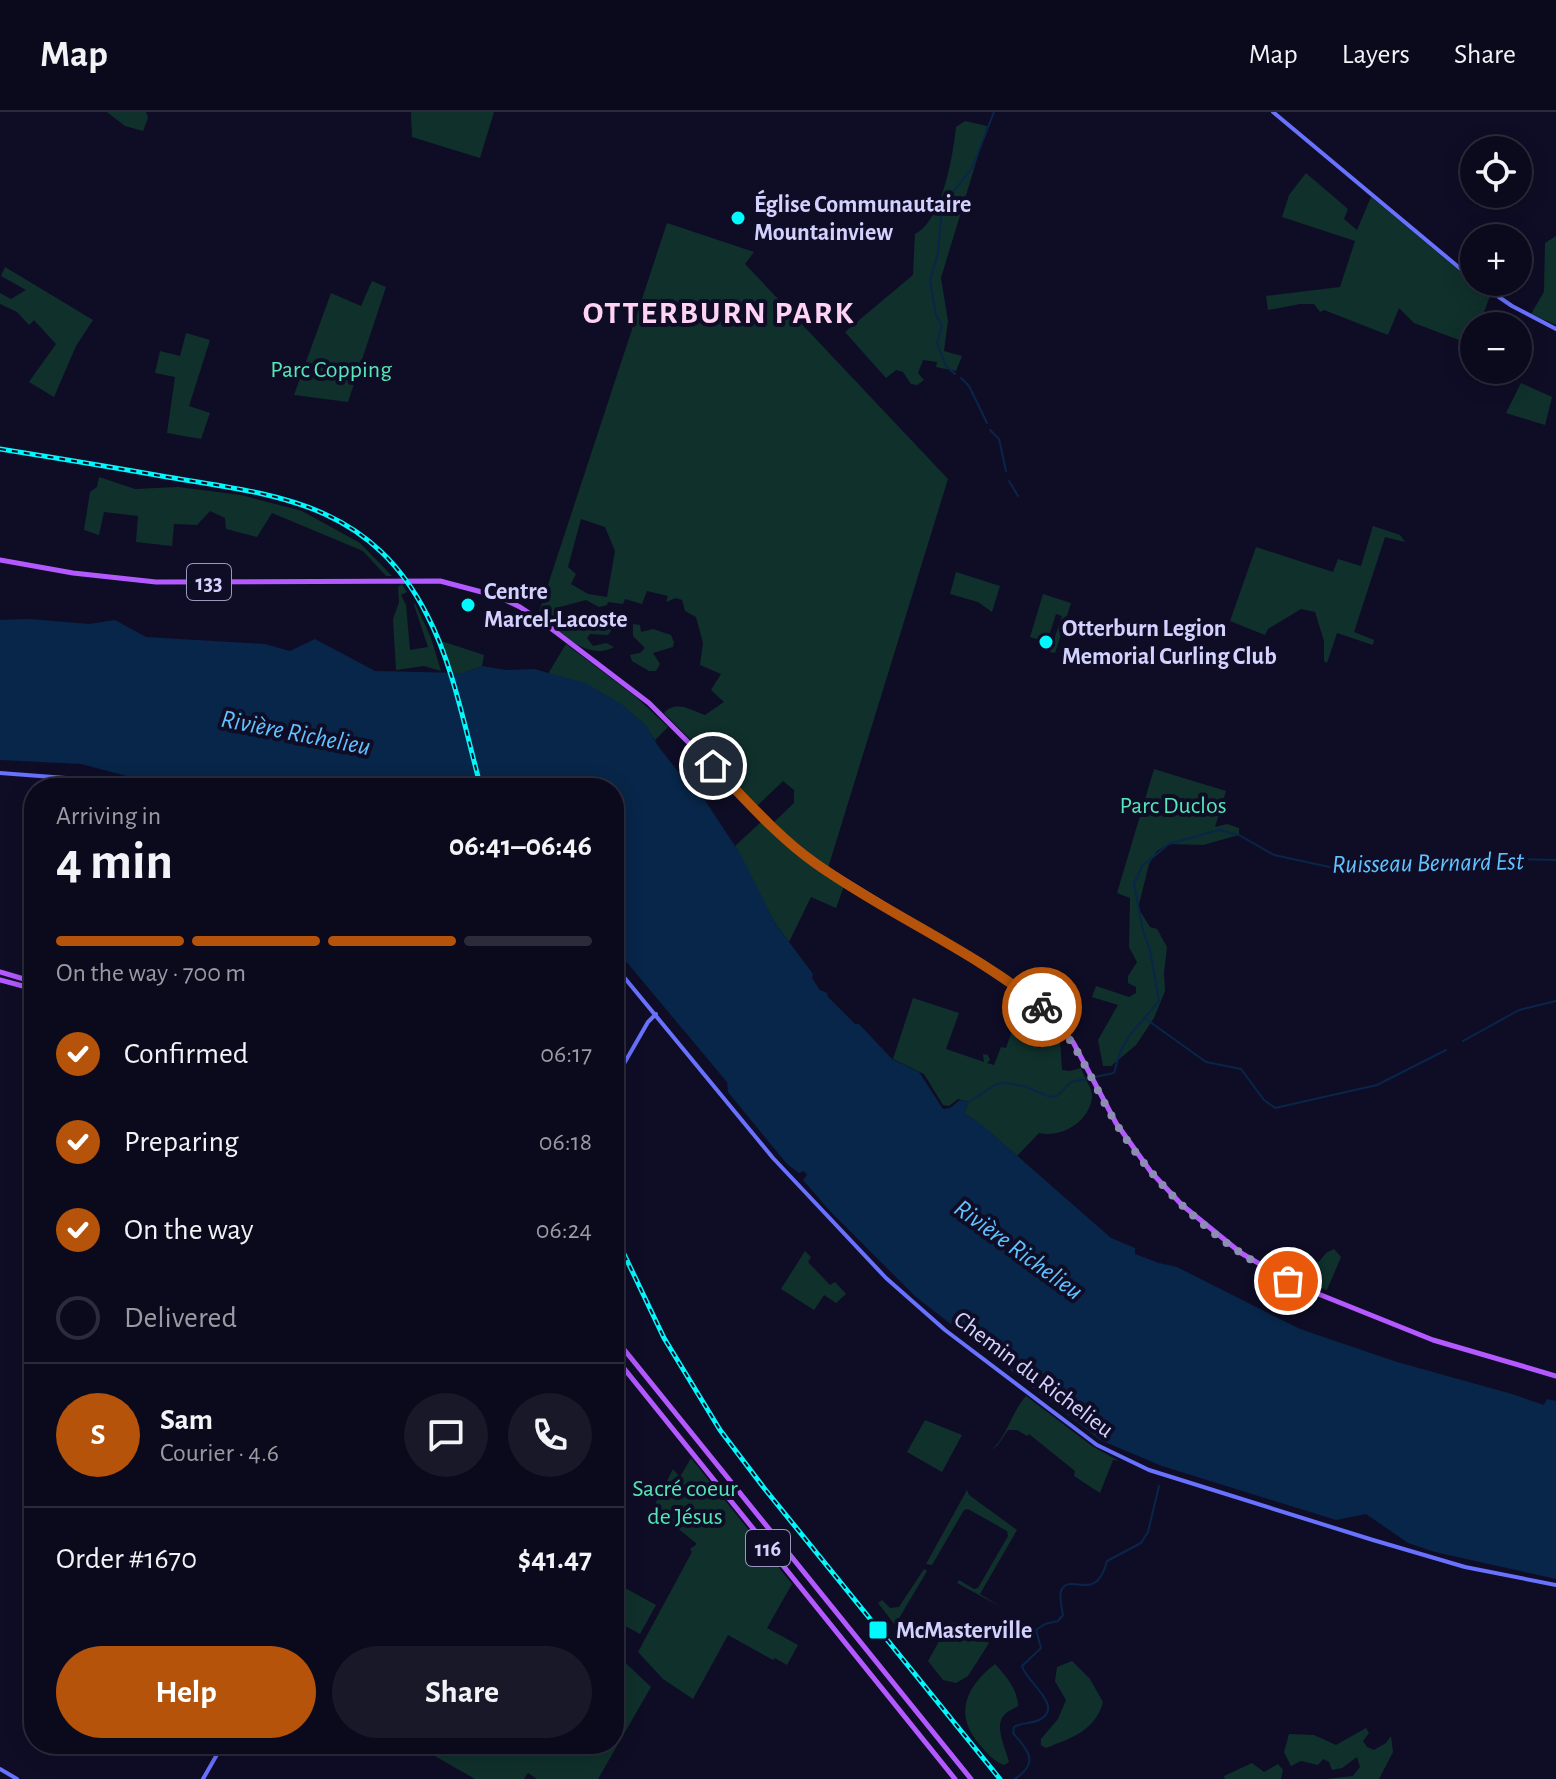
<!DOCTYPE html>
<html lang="en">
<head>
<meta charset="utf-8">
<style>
	body { margin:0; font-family:"Alegreya Sans",sans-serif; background:#191829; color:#f1f3f6; height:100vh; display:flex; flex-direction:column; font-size:30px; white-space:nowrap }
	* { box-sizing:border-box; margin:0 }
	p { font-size:26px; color:#9a9aa3 }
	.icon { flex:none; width:44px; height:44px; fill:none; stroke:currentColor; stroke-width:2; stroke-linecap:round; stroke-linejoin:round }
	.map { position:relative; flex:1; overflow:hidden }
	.panel { position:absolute; left:24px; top:666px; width:600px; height:976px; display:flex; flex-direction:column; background:#0b0a1c; border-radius:32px; box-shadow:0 4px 20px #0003,0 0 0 2px #2b2b3b }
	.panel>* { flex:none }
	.controls { position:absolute; left:1460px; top:24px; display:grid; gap:16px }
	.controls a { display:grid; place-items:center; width:72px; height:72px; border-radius:50%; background:#0b0a1c; box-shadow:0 4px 20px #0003,0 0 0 2px #2b2b3b; font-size:40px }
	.pin { position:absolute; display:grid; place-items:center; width:68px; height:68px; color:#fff; margin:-34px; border:4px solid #fff; border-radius:50%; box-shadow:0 2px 8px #0007 }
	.courier { position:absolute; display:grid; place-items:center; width:80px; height:80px; margin:-40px; border:6px solid #b45309; border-radius:50%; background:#fff; color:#222; box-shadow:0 2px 10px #0007 }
	.head em { font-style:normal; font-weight:700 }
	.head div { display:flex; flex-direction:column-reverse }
	.head { display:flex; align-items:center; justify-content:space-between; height:136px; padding:0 32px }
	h1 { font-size:52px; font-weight:700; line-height:60px }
	.bar { display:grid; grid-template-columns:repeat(4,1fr); gap:12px 8px; align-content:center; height:96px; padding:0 32px }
	.bar i { height:10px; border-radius:6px; background:#2b2b3b }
	.bar .on { background:#b45309 }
	.bar p { grid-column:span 4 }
	.line { display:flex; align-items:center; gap:20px; padding:0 32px; border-top:2px solid #2b2b3b }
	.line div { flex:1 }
	.round { display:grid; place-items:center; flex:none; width:84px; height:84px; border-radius:42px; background:#191829 }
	ol { padding:0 32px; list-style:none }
	li { display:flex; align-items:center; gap:24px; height:88px }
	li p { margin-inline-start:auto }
	li .icon { padding:8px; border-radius:50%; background:#b45309; color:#fff; stroke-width:4 }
	li:last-child { color:#9a9aa3 }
	li i { width:44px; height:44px; border:4px solid #2b2b3b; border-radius:50% }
	.cta { display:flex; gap:16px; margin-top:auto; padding:16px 32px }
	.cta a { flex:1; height:92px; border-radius:48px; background:#b45309; color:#fff; font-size:32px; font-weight:700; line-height:92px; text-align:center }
	.cta a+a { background:#191829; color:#f1f3f6 }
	header { display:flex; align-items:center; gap:48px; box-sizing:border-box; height:112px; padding:0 40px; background:#0b0a1c; border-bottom:2px solid #2b2b3b }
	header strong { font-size:38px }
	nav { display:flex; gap:44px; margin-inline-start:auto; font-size:28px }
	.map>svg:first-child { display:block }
	.green { fill:#10302c; fill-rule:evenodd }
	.water { fill:#082649 }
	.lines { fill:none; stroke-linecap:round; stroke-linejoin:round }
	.stream { stroke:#082649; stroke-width:2 }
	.secondary { stroke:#6972ff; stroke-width:4 }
	.primary { stroke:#b359ff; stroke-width:5 }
	.rail-casing { stroke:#00f9fd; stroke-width:5 }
	.rail { stroke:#0f0d26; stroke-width:2; stroke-dasharray:6; stroke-linecap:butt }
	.done { stroke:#8e8db3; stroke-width:8; stroke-dasharray:0 14.4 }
	.route { stroke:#b45309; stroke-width:10 }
	.poi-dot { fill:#00f9fd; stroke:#0f0d26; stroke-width:3 }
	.labels { text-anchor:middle; stroke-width:8; stroke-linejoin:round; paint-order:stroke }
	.shield { fill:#0f0d26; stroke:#9897be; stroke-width:2 }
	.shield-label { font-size:22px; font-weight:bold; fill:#d3d2ff }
	.poi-label { font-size:24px; font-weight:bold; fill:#d3d2ff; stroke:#0f0d26; text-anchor:start }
	.park-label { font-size:24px; fill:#55e7b7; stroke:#0f0d26 }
	.street-label { font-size:24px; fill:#d3d2ff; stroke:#0f0d26 }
	.water-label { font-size:26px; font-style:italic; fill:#60c3ff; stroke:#0f0d26 }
	.district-label { font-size:32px; font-weight:bold; letter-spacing:2px; fill:#ffd4f3; stroke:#0f0d26 }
</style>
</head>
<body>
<header>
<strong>Map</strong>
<nav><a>Map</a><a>Layers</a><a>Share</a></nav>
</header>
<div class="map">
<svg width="1556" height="1667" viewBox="0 0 1556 1667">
	<rect width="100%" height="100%" fill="#0f0d26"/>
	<!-- green -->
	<g class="green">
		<path d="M107 0H146L148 6 143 19 125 14Z"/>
		<path d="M411 0H494L480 46 412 25Z"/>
		<path d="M965 9 987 14 941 166 948 209 944 239 962 244 956 259 936 255 937 250 923 248 918 261 924 268 917 273 911 272 903 260 896 258 886 266 845 220 913 163 915 122C942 109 953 44 956 15Z"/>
		<path d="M1306 61 1348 97 1344 107 1357 118 1371 85 1490 184 1479 214H1474L1472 233 1414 211 1399 196 1388 223 1324 198 1320 200 1314 192H1300L1268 198 1266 184 1340 175 1355 129 1282 105 1289 83Z"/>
		<path d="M667 111 754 140 745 152 948 367 828 756 773 711 794 691V678L783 669 757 694 664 601C676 588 690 598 705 603L724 590 711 578 721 562 700 553 703 531 696 505 685 499 682 488 676 486 666 490 668 484 647 479 642 492 625 487 623 492 608 490 607 493 599 495 586 488 556 496 554 501 567 510 579 507 609 511 613 516 608 523 590 522 587 526 593 534 606 531 614 535C587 550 560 519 538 503ZM581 407 605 415 615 439 607 485 588 482 571 472 576 462 568 455Z"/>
		<path d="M1556 124V213L1531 202 1544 180 1545 131Z"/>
		<path d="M5 155 93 208 76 234 54 285 29 270 56 232 34 208 29 213 17 200 0 192V181L11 187 26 178 1 164Z"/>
		<path d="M372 169 386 175 348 290 294 283 331 181 361 194Z"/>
		<path d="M186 221 210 228 189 294 210 301 201 327 167 321 175 265 155 261 160 239 180 244Z"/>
		<path d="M1521 271 1552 285 1545 313 1506 301Z"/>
		<path d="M99 365 135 377 178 375 241 383 302 399 360 431 392 464H386L363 439 272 401 257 425 226 417 225 406 210 399 197 413 174 412 172 434 136 430 138 404 104 400 99 423 84 418 90 380 97 375Z"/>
		<path d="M1373 414 1400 423 1405 430 1385 425 1354 520 1374 528 1373 533 1337 521 1327 551 1324 549V529L1315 500 1301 497 1268 517 1265 523 1230 509 1256 435 1333 460 1338 447 1361 454Z"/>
		<path d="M956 460 1000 474 992 500 978 490 950 482Z"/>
		<path d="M402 472 407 480 401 483 406 493 410 538 428 535 414 493 415 491 431 526 441 559 424 554 396 558 393 507 399 490 398 475Z"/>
		<path d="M1043 482 1071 491 1055 541 1050 540 1062 504 1056 502 1048 527 1044 526 1041 536 1040 528 1030 525Z"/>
		<path d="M633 512 640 513 641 520 653 517 671 523 674 530 673 535 653 541 660 552 656 559H649L632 549 630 543 640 541 645 536 633 524Z"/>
		<path d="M441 529 484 543 482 554 463 561 451 562Z"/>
		<path d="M566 532 636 585 668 615 655 628C631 588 588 578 548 562Z"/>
		<path d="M1154 657 1226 679 1215 715 1227 712 1239 716V723L1203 733 1169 732 1157 739 1149 752 1138 796 1150 815 1157 817 1167 835 1164 861 1165 879 1154 906 1136 933 1111 954H1103L1098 928 1118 893 1092 885 1096 874 1129 885 1136 881V875L1128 871V864L1137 850 1129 835 1130 786 1117 781Z"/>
		<path d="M761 710 808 751 844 774 836 796 811 785 789 830 775 811 735 734Z"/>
		<path d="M913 886 959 901 946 937 984 950 983 942 988 943 990 948 987 951 994 953 1001 935 1006 936 1015 910 1018 909 1039 936 1060 928 1062 958 1070 959 1081 956C1084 965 1093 977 1092 986 1088 1011 1061 1026 1039 1021L1017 1044C1000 1029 983 1013 964 1001L969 990 958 987 949 994 943 993 924 962 893 947Z"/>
		<path d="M1334 1137 1341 1145 1327 1178 1290 1165 1301 1143 1319 1150 1326 1141Z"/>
		<path d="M805 1139 811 1145 808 1150 830 1173 835 1170 846 1182 836 1191 824 1183 814 1198 781 1177Z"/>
		<path d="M1026 1284 1092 1334 1119 1349 1113 1348 1100 1381 1074 1364 1075 1359 1029 1322 1027 1324 1017 1318H1008L997 1334 991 1338C1006 1327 1012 1299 1026 1284Z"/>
		<path d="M925 1308 962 1323 942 1360 907 1340Z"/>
		<path d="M691 1346 792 1472 767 1516 798 1533 787 1553 775 1546 773 1548 728 1523 693 1587 663 1567 638 1540 692 1440 690 1437 697 1432 653 1396 673 1357 680 1365Z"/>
		<path d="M967 1378 969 1383 1017 1418 980 1482 1001 1495 957 1471 959 1468 974 1477 978 1476 1008 1424 1007 1419 968 1397 964 1398 932 1453 926 1452Z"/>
		<path d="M924 1457 927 1459 895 1513 878 1491 882 1488 890 1496 899 1495Z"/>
		<path d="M614 1470 656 1493 640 1522 614 1508Z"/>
		<path d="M950 1510 955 1511 989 1531 968 1564 956 1571 943 1568 928 1549Z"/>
		<path d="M614 1540 651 1575 598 1667H537L528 1661 524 1667H475L433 1643 440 1632H614Z"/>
		<path d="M1072 1549 1090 1567 1103 1590C1095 1619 1071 1626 1046 1636L1041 1633V1627L1058 1607 1066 1588 1055 1569 1057 1555Z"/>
		<path d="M995 1552C1006 1564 1018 1578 1018 1594 1014 1597 1009 1598 1005 1602 993 1613 1006 1637 1009 1650L1004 1653C993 1649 987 1641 980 1633 953 1602 966 1575 995 1552Z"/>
		<path d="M1366 1616 1369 1621 1363 1629 1367 1635 1374 1638 1386 1631 1391 1624 1393 1640 1379 1667H1326L1353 1664 1360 1655 1357 1645 1342 1656 1332 1658 1329 1650 1323 1647 1318 1653 1301 1649 1291 1654 1284 1640 1289 1622 1314 1623 1336 1633Z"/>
		<path d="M1252 1651 1264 1660 1278 1652 1283 1658 1281 1667H1225L1224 1664Z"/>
	</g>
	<!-- water -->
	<path class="water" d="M29 507 89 512 115 508 146 525 265 532 290 539 315 527 375 559 463 561 482 554 506 558 534 557 585 571 620 591 646 613 658 634 683 666 704 687 741 743 775 811 813 862 812 866 820 878 827 881 828 885 855 912H859L892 947 919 960 943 997 950 996 960 988 969 990 964 1001 981 1012 1111 1126 1135 1136V1142L1159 1151 1177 1155 1300 1217 1397 1250 1512 1282 1544 1293 1547 1287 1556 1289V1467L1435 1440 1408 1431 1366 1402 1336 1408 1162 1354 1100 1328 916 1185 830 1099 803 1068 807 1063 804 1059 799 1061 787 1052 728 980 727 970 614 835V676H172L81 652 0 648V508Z"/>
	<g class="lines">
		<!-- stream -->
		<g class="stream">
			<path d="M955 262 946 254 937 231 942 214 936 203 930 169 938 141 941 106 950 84 972 56 994 0"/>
			<path d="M961 266 969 274 987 311"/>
			<path d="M990 318 999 327 1006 359"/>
			<path d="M1009 369 1018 384"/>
			<path d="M1146 907 1206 950 1241 957 1264 988 1275 996 1377 973 1446 938"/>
			<path d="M1463 929 1519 898 1556 889"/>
			<path d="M968 990 997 972 1006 971 1024 974 1050 985 1057 984 1071 970 1114 961 1120 940 1130 923 1159 889 1150 838 1143 819 1134 772 1142 754 1169 732 1219 718 1239 723 1274 743 1334 756 1384 755 1474 746 1556 748"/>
			<path d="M1015 1667C1040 1650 1028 1639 1013 1621L1014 1615C1022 1610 1031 1612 1039 1608 1066 1595 1025 1569 1022 1554L1041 1536 1036 1518 1045 1512 1058 1509 1063 1503C1062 1496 1058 1483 1062 1477 1072 1461 1096 1492 1107 1449L1141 1431 1148 1420 1159 1374"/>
		</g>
		<!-- secondary -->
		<g class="secondary">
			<path d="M1273 0 1474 168"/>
			<path d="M1477 170 1512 194 1556 217"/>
			<path d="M0 661 92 668 145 676"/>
			<path d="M614 853 773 1046 886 1166 945 1218 1097 1333 1149 1358 1373 1428 1465 1455 1556 1473"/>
			<path d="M614 969 648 910 656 902"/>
			<path d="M0 1657 17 1667"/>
			<path d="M203 1667 223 1632"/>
		</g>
		<!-- primary -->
		<g class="primary">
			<path d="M0 448 73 461 156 470 440 469 497 484 520 495 544 511 649 591 780 722 807 745 950 833 1037 891 1056 909 1073 930 1116 1011 1151 1060 1182 1093 1241 1141 1296 1173 1433 1228 1556 1264"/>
			<path d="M0 860 34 870"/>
			<path d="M0 868 34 877"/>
			<path d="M614 1225 971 1667"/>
			<path d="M614 1244 955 1667"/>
		</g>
		<defs>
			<g id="rail">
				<path d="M0 337C56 346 112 355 167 365 278 383 370 391 427 503 453 552 466 621 481 676"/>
				<path d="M614 1121 664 1226 720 1318 764 1376 1000 1667"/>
			</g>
		</defs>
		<!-- rail casing -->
		<use href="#rail" class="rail-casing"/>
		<!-- rail -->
		<use href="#rail" class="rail"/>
	</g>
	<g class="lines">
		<!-- done -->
		<path class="done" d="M1042 895C1077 927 1091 969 1114 1008 1155 1076 1217 1133 1288 1169"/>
		<!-- route -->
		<path class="route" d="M713 654C746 688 777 724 815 751 888 803 973 838 1042 895"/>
	</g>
	<!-- markers -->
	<g class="poi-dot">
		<circle cx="738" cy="106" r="8"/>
		<circle cx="468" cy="493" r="8"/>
		<circle cx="1046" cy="530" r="8"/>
		<rect x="868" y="1508" width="20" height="20" rx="4"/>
	</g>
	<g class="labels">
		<!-- shield labels -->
		<g class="shield">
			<rect x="187" y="452" width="44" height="36" rx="6"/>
			<rect x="746" y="1418" width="44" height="36" rx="6"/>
		</g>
		<g class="shield-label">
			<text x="209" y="478">133</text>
			<text x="768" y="1444">116</text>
		</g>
		<!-- poi labels -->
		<g class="poi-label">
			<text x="754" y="100">Église Communautaire<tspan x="754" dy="28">Mountainview</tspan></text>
			<text x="484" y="487">Centre<tspan x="484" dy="28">Marcel-Lacoste</tspan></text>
			<text x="1062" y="524">Otterburn Legion<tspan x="1062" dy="28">Memorial Curling Club</tspan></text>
			<text x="896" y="1526">McMasterville</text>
		</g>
		<!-- park labels -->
		<g class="park-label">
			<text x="331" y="265">Parc Copping</text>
			<text x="1173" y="701">Parc Duclos</text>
			<text x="685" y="1384">Sacré coeur<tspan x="685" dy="28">de Jésus</tspan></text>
		</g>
		<!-- street labels -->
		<g class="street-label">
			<text transform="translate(1034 1262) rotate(37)" y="8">Chemin du Richelieu</text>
		</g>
		<!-- water labels -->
		<g class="water-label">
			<text transform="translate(296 620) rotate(11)" y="9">Rivière Richelieu</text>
			<text transform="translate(1428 750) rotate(-1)" y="9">Ruisseau Bernard Est</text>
			<text transform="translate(1019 1137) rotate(36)" y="9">Rivière Richelieu</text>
		</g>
		<!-- district labels -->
		<g class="district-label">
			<text x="719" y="211">OTTERBURN PARK</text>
		</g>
	</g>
</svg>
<div class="controls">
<a><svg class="icon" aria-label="locate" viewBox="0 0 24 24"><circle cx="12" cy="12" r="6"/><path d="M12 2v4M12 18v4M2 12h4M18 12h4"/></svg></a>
<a>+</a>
<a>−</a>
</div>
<div class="pin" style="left:1288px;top:1169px;background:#ea580c"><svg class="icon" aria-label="bag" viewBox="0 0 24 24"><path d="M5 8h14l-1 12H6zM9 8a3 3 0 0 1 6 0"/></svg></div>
<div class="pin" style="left:713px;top:654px;background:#1f2937"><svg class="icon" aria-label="home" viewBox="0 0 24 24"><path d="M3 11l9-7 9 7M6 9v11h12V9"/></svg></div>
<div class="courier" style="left:1042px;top:895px"><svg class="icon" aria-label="bike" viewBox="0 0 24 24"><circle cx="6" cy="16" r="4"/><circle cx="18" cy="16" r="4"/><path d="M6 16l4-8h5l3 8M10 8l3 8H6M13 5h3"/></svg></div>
<section class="panel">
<div class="head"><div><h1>4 min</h1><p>Arriving in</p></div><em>06:41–06:46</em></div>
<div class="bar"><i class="on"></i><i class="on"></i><i class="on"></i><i></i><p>On the way · 700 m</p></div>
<ol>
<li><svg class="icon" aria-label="check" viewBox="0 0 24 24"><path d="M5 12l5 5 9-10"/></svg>Confirmed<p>06:17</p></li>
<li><svg class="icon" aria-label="check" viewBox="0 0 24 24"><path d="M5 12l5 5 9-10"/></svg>Preparing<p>06:18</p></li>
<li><svg class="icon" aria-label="check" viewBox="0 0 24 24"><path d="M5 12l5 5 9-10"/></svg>On the way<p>06:24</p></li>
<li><i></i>Delivered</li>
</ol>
<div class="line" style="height:144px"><b class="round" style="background:#b45309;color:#fff">S</b><div><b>Sam</b><p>Courier · 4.6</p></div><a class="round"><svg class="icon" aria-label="chat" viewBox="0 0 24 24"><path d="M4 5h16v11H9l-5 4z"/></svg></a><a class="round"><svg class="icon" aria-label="phone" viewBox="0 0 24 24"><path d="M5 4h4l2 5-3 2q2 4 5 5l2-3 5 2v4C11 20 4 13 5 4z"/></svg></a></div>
<div class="line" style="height:104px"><div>Order #1670</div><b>$41.47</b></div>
<div class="cta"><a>Help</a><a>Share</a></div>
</section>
</div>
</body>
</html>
